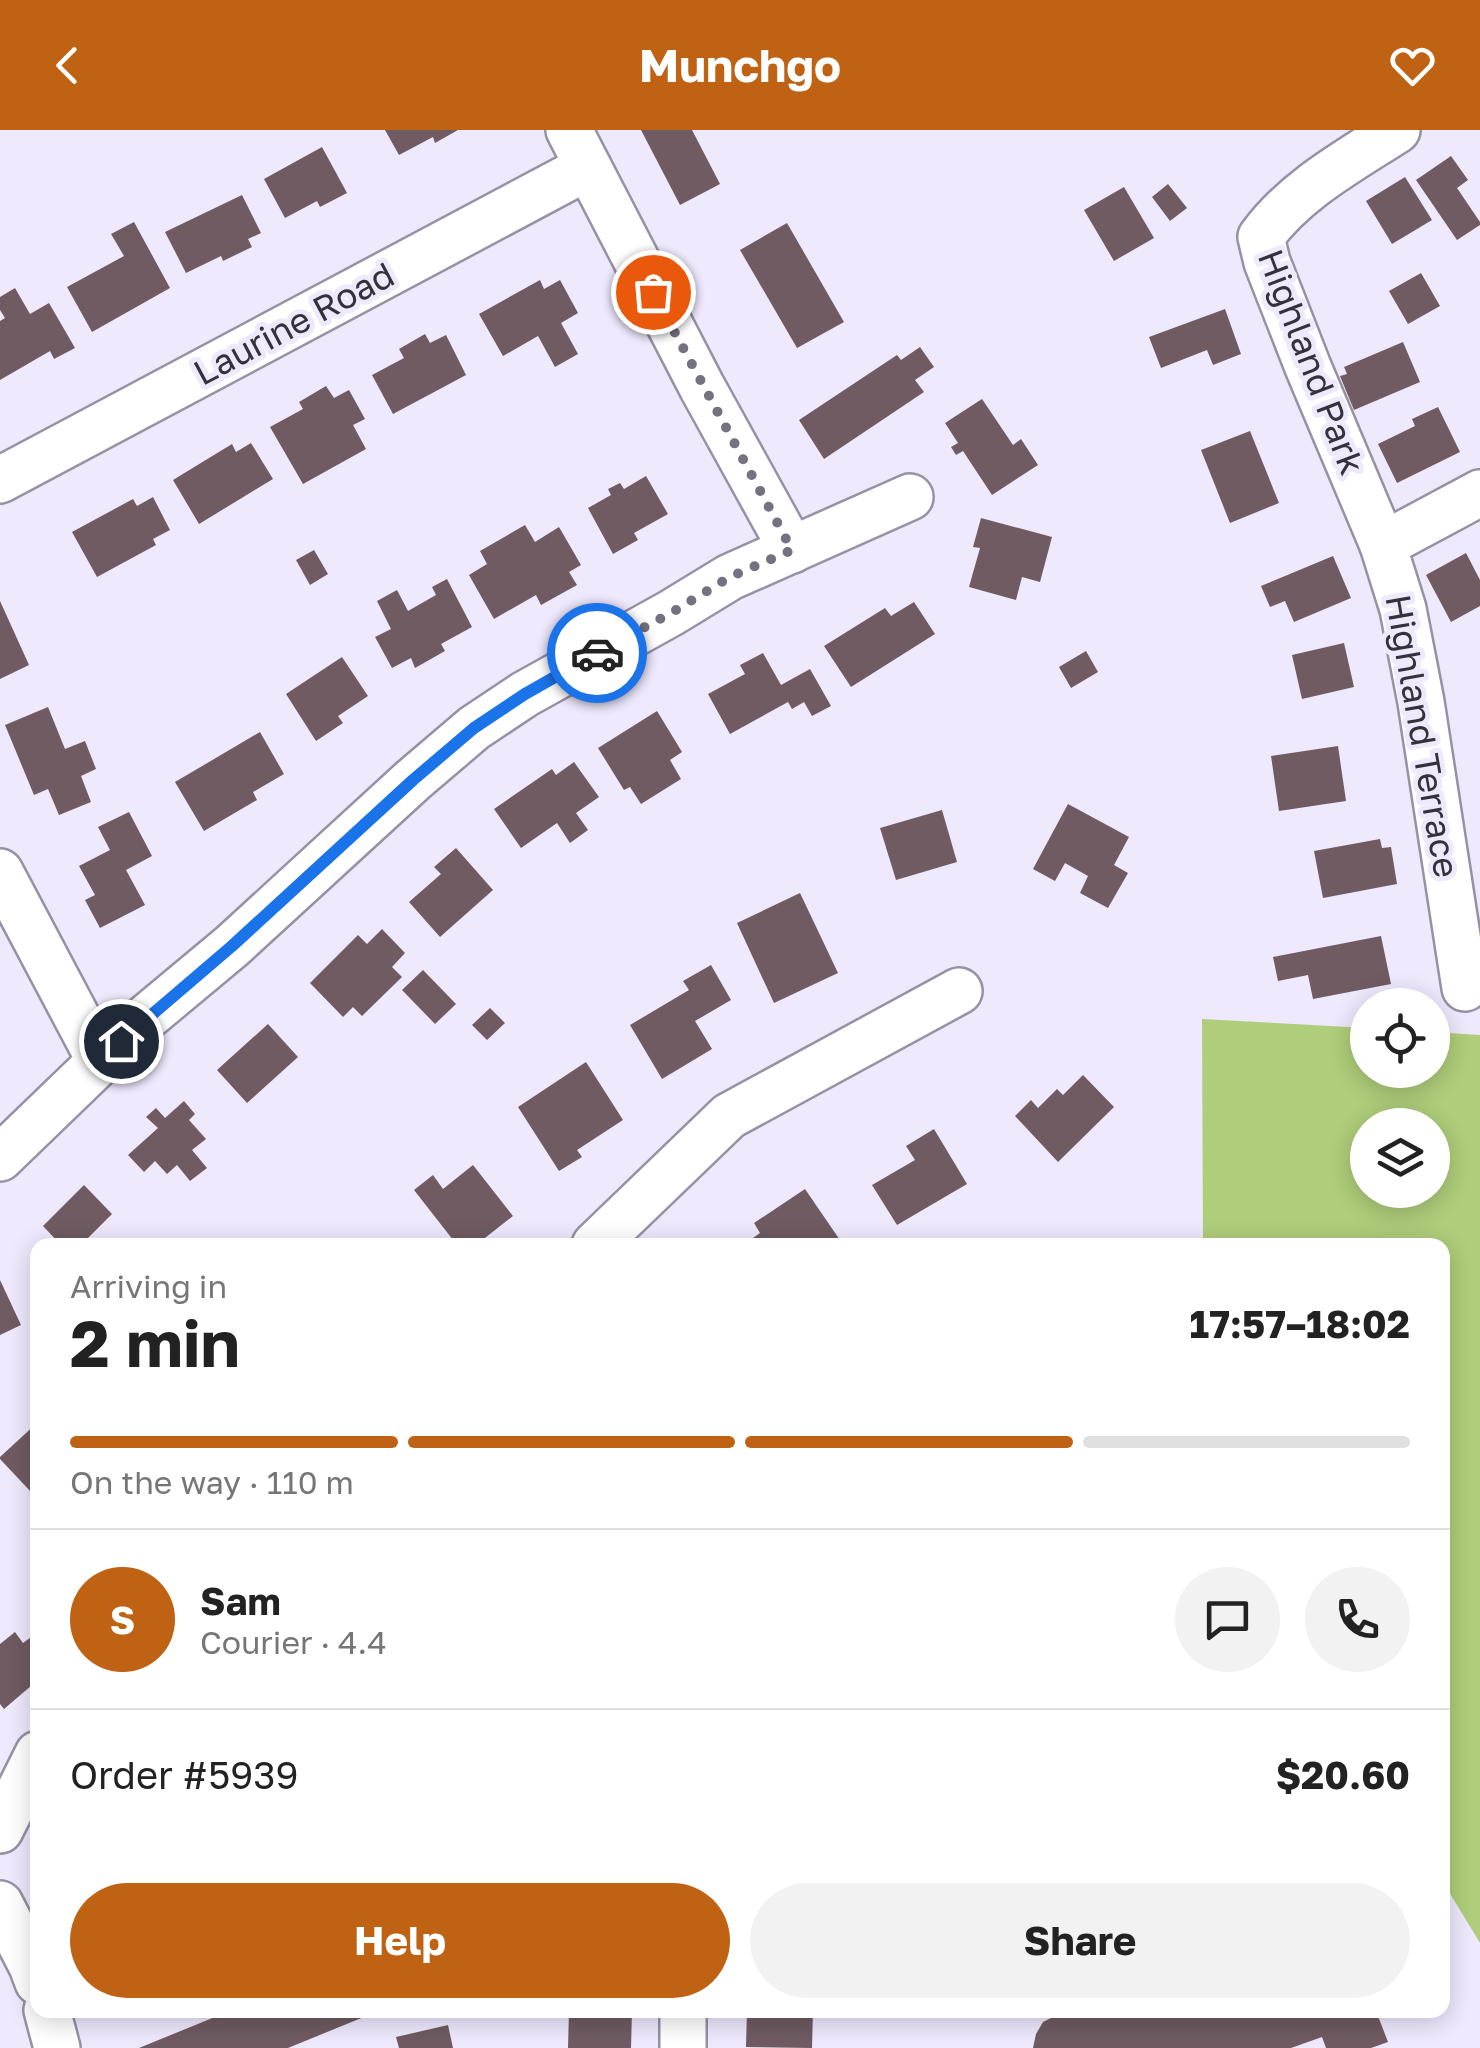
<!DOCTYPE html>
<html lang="en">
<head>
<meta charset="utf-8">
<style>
	body { margin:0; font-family:"Golos Text",sans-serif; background:#f2f2f2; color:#222; height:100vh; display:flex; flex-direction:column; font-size:38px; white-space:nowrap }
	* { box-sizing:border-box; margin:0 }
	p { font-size:32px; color:#767676 }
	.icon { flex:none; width:55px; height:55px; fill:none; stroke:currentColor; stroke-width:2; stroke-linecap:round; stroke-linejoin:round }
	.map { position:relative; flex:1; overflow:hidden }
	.side { position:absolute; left:30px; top:1108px; width:1420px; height:780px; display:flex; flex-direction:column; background:#fff; border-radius:20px; box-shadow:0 5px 25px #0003 }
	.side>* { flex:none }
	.controls { position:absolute; left:1350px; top:858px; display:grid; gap:20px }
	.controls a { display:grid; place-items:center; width:100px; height:100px; border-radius:50%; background:#fff; box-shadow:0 5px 25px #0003; font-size:50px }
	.pin { position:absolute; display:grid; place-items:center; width:85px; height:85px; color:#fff; margin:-42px; border:5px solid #fff; border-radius:50%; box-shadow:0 2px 10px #0007 }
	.courier { position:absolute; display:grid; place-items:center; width:100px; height:100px; margin:-50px; border:8px solid #1a73e8; border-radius:50%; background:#fff; color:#222; box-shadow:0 2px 12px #0007 }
	.summary em { font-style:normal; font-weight:700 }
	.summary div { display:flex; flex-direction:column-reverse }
	.summary { display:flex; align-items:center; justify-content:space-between; height:170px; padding:0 40px }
	h1 { font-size:65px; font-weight:700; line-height:75px }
	.bar { display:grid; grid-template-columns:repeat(4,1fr); gap:15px 10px; align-content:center; height:120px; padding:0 40px }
	.bar i { height:12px; border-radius:8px; background:#e0e0e0 }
	.bar .on { background:#bf6213 }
	.bar p { grid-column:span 4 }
	.line { display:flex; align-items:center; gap:25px; padding:0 40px; border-top:2px solid #e0e0e0 }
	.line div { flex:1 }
	.round { display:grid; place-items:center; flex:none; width:105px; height:105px; border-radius:52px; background:#f2f2f2 }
	.button { display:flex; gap:20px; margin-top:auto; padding:20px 40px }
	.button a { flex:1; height:115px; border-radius:60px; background:#bf6213; color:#fff; font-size:40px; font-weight:700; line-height:115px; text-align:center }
	.button a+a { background:#f2f2f2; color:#222 }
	header { display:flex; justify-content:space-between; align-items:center; height:130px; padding:0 40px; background:#bf6213; color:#fff; font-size:45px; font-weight:700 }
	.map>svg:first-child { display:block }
	.green { fill:#afcd7a; fill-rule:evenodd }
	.building { fill:#6f5b61 }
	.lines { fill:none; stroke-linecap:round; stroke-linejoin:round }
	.street-casing { stroke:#9791a4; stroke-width:50 }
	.street { stroke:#fff; stroke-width:45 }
	.done { stroke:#75717e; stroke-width:10; stroke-dasharray:0 18 }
	.route { stroke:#1a73e8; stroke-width:12 }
	.labels { text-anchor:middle; stroke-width:10; stroke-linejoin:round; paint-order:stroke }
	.street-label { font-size:35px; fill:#333139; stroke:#efe9fe }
</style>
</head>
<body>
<header><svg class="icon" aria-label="back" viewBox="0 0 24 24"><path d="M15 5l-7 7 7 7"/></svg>Munchgo<svg class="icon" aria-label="heart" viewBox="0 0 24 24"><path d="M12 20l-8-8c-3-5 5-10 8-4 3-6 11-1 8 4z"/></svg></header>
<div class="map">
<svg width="1480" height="1918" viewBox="0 0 1480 1918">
	<rect width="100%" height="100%" fill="#efe9fe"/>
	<!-- green -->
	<path class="green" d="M1202 889 1367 898 1368 940H1432L1433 902 1480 905V1813L1443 1752 1442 1115H1203ZM1368 995H1432V1060H1368Z"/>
	<!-- building -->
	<g class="building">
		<path d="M385 0H458L435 13 433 7 399 25Z"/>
		<path d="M641 0H692L720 54 680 75Z"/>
		<path d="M322 17 347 63 320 77 317 71 285 88 264 49Z"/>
		<path d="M1451 26 1468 50 1457 58 1480 92V95L1457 110 1416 50Z"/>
		<path d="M1405 47 1432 90 1392 114 1366 71Z"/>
		<path d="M1168 54 1187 78 1170 91 1152 67Z"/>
		<path d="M1124 57 1154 108 1114 131 1084 80Z"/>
		<path d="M242 65 261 103 248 109 252 117 223 131 221 126 186 143 165 102Z"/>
		<path d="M134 92 170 158 92 202 67 157 124 126 111 104Z"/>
		<path d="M787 93 844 192 797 218 740 120Z"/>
		<path d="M1421 143 1440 176 1408 194 1389 161Z"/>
		<path d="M540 150 544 159 560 150 578 183 561 193 578 224 555 237 538 206 503 226 479 184Z"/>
		<path d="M15 158 30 184 49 173 75 218 54 229 50 221 0 250V191L5 188 0 180V167Z"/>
		<path d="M1225 179 1241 224 1213 235 1207 220 1161 238 1149 207Z"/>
		<path d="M425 204 430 213 446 205 466 245 393 284 372 245 404 228 399 219Z"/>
		<path d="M1403 212 1420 252 1354 280 1340 246 1347 244 1344 237Z"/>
		<path d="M920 217 934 237 915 250 924 262 824 329 799 290 897 225 901 230Z"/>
		<path d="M326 256 334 268 349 260 365 289 353 295 366 319 303 354 270 297 303 279 299 272Z"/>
		<path d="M982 269 1013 315 1021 309 1038 335 992 365 963 321 956 325 951 317 958 313 945 293Z"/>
		<path d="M1438 277 1460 322 1397 353 1378 314 1415 296 1412 289Z"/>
		<path d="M1250 301 1279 373 1230 393 1201 320Z"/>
		<path d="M251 313 273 349 199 394 173 350 232 314 236 322Z"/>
		<path d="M646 346 668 384 634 403 638 410 613 424 588 378 611 365 608 359 620 353 624 359Z"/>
		<path d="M153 367 170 400 153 409 156 415 97 447 72 402 133 369 137 376Z"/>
		<path d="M981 388 1052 407 1040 452 1022 447 1016 470 969 457 980 418 973 417Z"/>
		<path d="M525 395 535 412 559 397 581 435 569 442 577 455 541 475 536 465 494 489 469 445 487 434 480 421Z"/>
		<path d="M314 420 328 444 310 455 296 430Z"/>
		<path d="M1466 423 1480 450V476L1451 492 1426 445Z"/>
		<path d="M1333 426 1351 468 1294 492 1285 471 1270 477 1261 456Z"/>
		<path d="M447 449 472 497 441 514 445 521 415 538 411 528 392 538 375 507 391 499 377 471 397 460 408 481 436 465 432 457Z"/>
		<path d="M0 471 29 535 0 549Z"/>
		<path d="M914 472 935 504 851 557 824 516 885 478 891 486Z"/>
		<path d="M1344 513 1354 557 1302 569 1292 525Z"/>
		<path d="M1086 521 1098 542 1071 558 1059 537Z"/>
		<path d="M763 523 781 555 810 539 831 576 812 586 804 572 792 579 788 572 730 604 708 564 745 544 740 535Z"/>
		<path d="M342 527 368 566 338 586 343 593 316 611 286 564Z"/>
		<path d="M48 577 65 619 85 611 96 639 81 646 91 672 59 685 48 659 34 665 5 595Z"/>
		<path d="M657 581 682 622 670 630 681 649 641 674 630 657 624 660 598 618Z"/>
		<path d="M260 602 284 644 253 662 257 670 204 701 175 652Z"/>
		<path d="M1338 616 1346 671 1279 681 1271 626Z"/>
		<path d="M574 632 599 667 576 683 588 700 570 713 557 693 521 718 494 679 552 639 556 645Z"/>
		<path d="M1068 674 1129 707 1114 735 1128 743 1108 778 1080 763 1088 746 1065 733 1055 751 1033 739Z"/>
		<path d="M942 680 957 732 896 750 880 698Z"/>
		<path d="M129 682 152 726 126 740 145 775 100 798 85 770 95 765 79 736 110 720 98 697Z"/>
		<path d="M1380 709 1382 718 1391 717 1397 754 1323 768 1314 721Z"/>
		<path d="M456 718 493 760 440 807 409 772 441 744 434 737Z"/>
		<path d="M800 763 838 843 774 873 737 793Z"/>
		<path d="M382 799 405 823 392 837 402 847 362 886 353 877 343 887 310 853 358 805 367 814Z"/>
		<path d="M1381 806 1391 854 1313 869 1308 845 1278 851 1273 827Z"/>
		<path d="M711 835 731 870 695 891 712 919 662 949 630 895 689 860 683 851Z"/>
		<path d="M423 840 456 874 435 894 402 860Z"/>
		<path d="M490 878 505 893 487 910 472 895Z"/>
		<path d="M268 894 298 927 247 973 217 940Z"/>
		<path d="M586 932 623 990 577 1020 582 1027 559 1041 518 977Z"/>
		<path d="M1083 945 1114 977 1058 1032 1015 986 1031 970 1038 978 1057 959 1063 965Z"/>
		<path d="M184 971 195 984 189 990 206 1009 192 1020 207 1038 190 1051 177 1035 167 1044 155 1031 144 1042 128 1025 158 998 146 987 156 978 165 988Z"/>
		<path d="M934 999 967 1054 897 1095 872 1055 915 1030 906 1016Z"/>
		<path d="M473 1035 513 1086 476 1115H457L414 1060 433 1045 443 1059Z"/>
		<path d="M84 1055 112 1084 81 1115H61L43 1096Z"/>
		<path d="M805 1059 842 1113 839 1115H743L760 1103 754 1093Z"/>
		<path d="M0 1150 21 1195 0 1205Z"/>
		<path d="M38 1292V1356L31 1362 0 1329V1327Z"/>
		<path d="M15 1502 23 1513 38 1502V1550L4 1579 0 1574V1514Z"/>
		<path d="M232 1880H381L288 1918H139Z"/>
		<path d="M569 1880H632L631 1918H568Z"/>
		<path d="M747 1880H813L812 1918 746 1917Z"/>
		<path d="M1067 1880H1392L1378 1886 1388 1912 1371 1918H1326L1322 1907 1291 1918H1033L1036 1904 1043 1892Z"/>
		<path d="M448 1895 453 1918H399L396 1907Z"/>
	</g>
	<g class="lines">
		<defs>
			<g id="street">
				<path d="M569 0 702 257 792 420"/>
				<path d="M1397 0C1349 31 1295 60 1261 107L1267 132 1308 237 1383 415 1480 363"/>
				<path d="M0 350 588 37"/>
				<path d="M1383 415 1403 479 1421 572 1465 858"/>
				<path d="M0 742 100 931"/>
				<path d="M0 1028 142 891 232 816 413 650 474 598 525 564 671 483 730 447 910 367"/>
				<path d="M595 1115 729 986 959 861"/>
				<path d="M0 1700 38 1624"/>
				<path d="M0 1774 32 1836 38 1852"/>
				<path d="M47 1880 57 1918"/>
				<path d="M683 1918V1880"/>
			</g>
		</defs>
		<!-- street casing -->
		<use href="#street" class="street-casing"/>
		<!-- street -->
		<use href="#street" class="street"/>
	</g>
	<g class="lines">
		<!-- done -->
		<path class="done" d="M597 523 671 483 730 447 792 420 653 162"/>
		<!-- route -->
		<path class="route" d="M121 911 232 816 413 650 474 598 525 564 597 523"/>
	</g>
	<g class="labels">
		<!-- street labels -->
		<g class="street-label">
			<text transform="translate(294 194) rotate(-28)" y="12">Laurine Road</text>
			<text transform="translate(1311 232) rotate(69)" y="12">Highland Park</text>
			<text transform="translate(1422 606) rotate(80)" y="12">Highland Terrace</text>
		</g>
	</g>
</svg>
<div class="controls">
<a><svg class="icon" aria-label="locate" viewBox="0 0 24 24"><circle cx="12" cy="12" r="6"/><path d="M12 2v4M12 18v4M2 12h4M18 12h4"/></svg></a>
<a><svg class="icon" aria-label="layers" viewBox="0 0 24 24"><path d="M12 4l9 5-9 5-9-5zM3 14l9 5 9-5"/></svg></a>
</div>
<div class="pin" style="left:653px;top:162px;background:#ea580c"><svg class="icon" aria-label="bag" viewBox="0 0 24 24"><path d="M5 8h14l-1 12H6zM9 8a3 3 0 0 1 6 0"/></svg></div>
<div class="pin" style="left:121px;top:911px;background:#1f2937"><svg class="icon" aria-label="home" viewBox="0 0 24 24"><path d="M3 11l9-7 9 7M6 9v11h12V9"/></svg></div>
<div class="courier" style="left:597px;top:523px"><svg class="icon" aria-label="car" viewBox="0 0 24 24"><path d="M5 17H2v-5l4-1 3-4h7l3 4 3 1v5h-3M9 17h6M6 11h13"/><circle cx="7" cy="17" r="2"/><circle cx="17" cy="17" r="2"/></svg></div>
<section class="side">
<div class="summary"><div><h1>2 min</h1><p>Arriving in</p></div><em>17:57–18:02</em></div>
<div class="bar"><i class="on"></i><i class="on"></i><i class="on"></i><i></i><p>On the way · 110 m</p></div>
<div class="line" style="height:180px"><b class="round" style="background:#bf6213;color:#fff">S</b><div><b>Sam</b><p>Courier · 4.4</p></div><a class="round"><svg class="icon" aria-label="chat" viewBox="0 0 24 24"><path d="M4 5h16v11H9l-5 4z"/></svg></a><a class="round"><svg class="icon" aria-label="phone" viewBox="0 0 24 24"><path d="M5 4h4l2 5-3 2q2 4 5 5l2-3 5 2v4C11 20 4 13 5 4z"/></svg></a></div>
<div class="line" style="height:130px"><div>Order #5939</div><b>$20.60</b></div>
<div class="button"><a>Help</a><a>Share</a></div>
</section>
</div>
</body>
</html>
